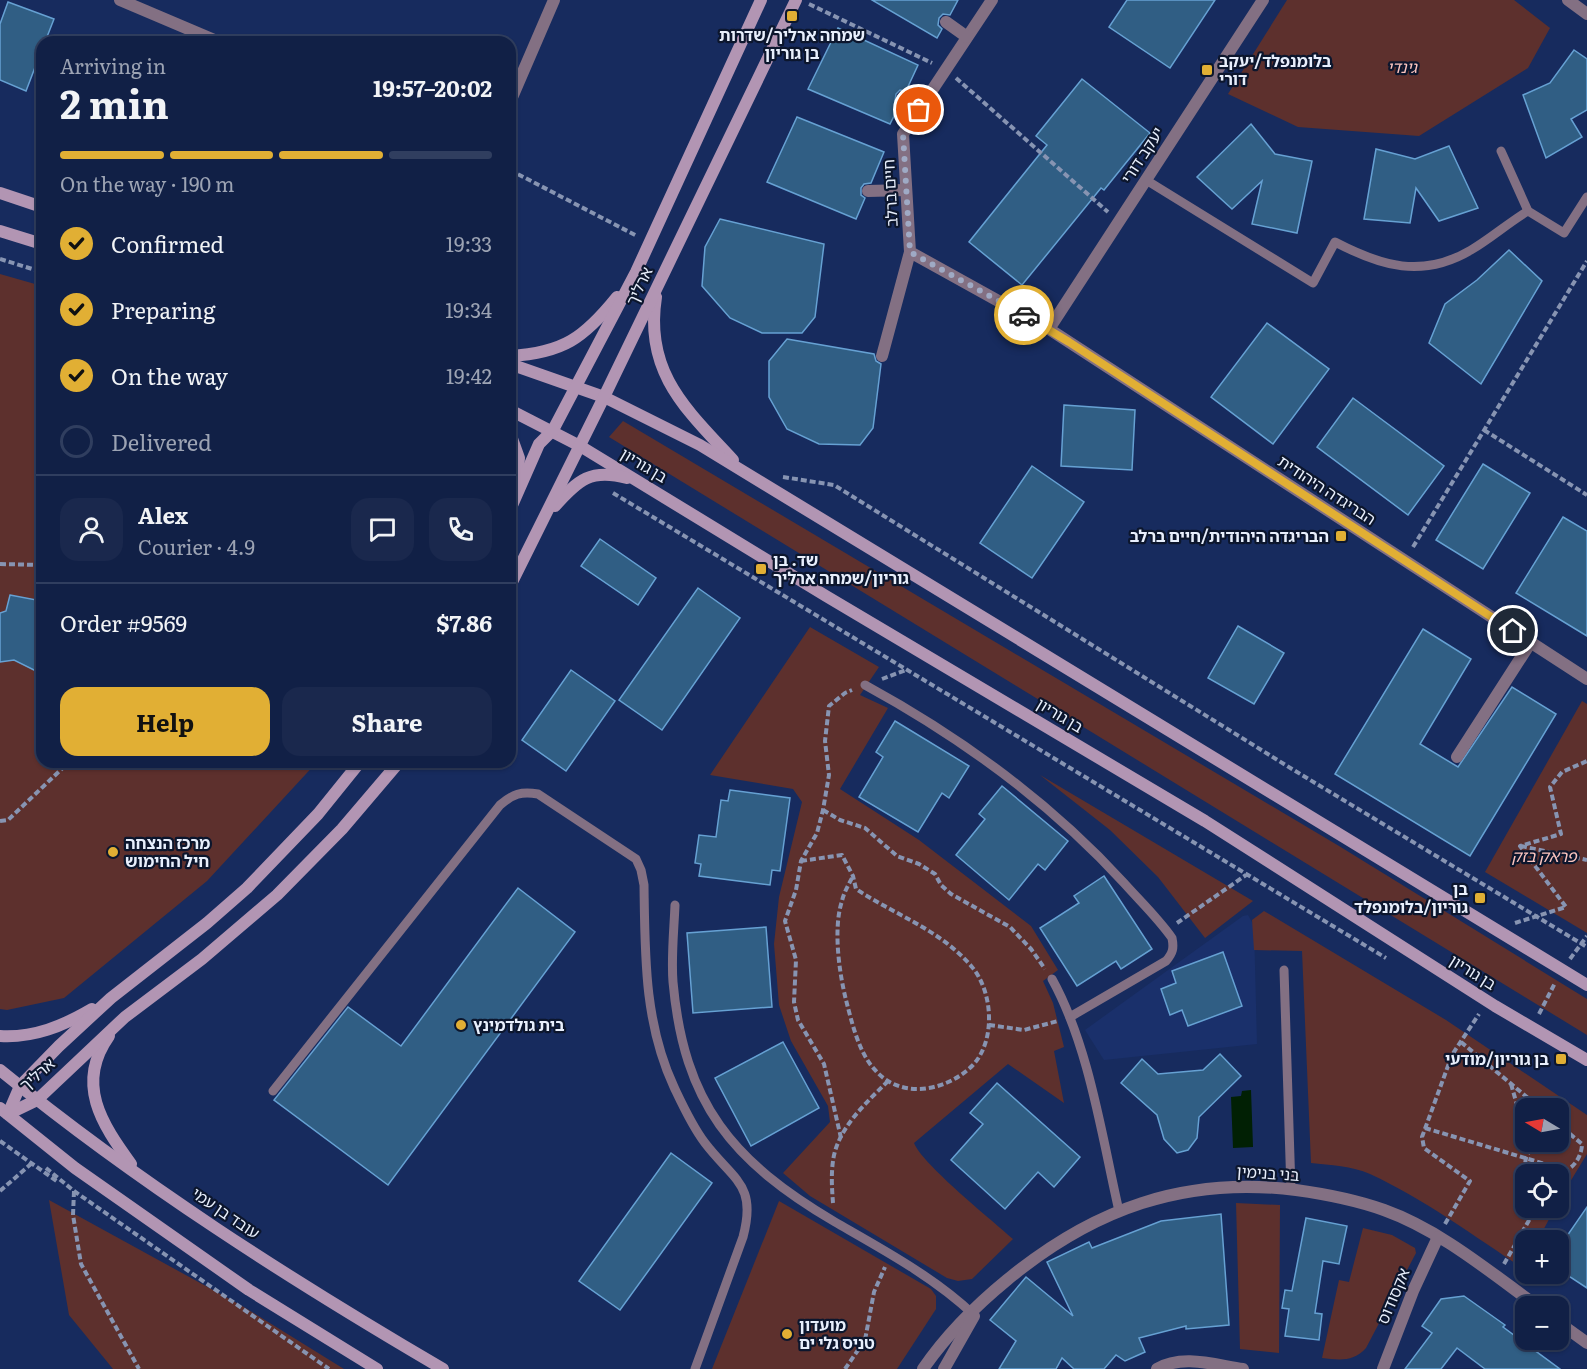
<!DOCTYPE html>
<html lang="en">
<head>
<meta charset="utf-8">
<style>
	body { margin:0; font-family:Literata,"Noto Sans Hebrew",serif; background:#1a284d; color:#f1f3f6; height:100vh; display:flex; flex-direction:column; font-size:22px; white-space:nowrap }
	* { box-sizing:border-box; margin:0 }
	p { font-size:20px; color:#9ca3b3 }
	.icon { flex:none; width:33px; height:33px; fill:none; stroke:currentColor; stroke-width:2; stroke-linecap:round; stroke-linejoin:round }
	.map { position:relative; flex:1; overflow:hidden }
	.panel { position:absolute; left:36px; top:36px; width:480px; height:732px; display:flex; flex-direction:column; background:#112046; border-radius:18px; box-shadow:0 2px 4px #0004,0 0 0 2px #303e5f }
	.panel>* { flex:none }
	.needle { width:39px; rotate:280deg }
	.buttons { position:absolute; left:1515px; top:1098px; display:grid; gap:12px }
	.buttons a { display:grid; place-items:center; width:54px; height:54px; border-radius:12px; background:#112046; box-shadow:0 2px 4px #0004,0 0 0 2px #303e5f; font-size:30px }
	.pin { position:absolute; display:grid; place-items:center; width:51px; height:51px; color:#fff; margin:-26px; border:3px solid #fff; border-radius:50%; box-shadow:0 2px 6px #0007 }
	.courier { position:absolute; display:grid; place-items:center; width:60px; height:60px; margin:-30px; border:4px solid #e1af34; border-radius:50%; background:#fff; color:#222; box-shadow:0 2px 8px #0007 }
	.summary em { font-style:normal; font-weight:700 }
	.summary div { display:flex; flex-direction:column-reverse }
	.summary { display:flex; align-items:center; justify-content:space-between; height:102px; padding:0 24px }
	h1 { font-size:39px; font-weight:700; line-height:45px }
	.bar { display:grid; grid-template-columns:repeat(4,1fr); gap:9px 6px; align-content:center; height:72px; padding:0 24px }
	.bar i { height:8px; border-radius:4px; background:#303e5f }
	.bar .current { background:#e1af34 }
	.bar p { grid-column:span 4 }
	.line { display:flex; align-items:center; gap:15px; padding:0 24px; border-top:2px solid #303e5f }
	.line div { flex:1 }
	.round { display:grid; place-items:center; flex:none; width:63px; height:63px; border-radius:18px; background:#1a284d }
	ol { padding:0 24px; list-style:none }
	li { display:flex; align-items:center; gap:18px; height:66px }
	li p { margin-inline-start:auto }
	li .icon { padding:6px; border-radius:50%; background:#e1af34; color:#111; stroke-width:4 }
	li:last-child { color:#9ca3b3 }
	li i { width:33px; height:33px; border:3px solid #303e5f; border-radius:50% }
	.action { display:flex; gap:12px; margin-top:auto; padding:12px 24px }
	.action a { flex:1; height:69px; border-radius:18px; background:#e1af34; color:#111; font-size:24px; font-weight:700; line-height:69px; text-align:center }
	.action a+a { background:#1a284d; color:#f1f3f6 }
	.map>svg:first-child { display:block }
	.built { fill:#1a306b }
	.green { fill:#5d302d; fill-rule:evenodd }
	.water { fill:#012004 }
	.building { fill:#305e84; stroke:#66a1d3; stroke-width:1.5 }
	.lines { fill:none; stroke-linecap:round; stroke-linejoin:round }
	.path { stroke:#8794b2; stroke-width:4; stroke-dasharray:6 3; stroke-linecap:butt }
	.lane { stroke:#837083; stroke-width:9 }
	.street { stroke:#837083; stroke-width:12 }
	.secondary { stroke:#b295b3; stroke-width:12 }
	.done { stroke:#9faac5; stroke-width:6; stroke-dasharray:0 10.8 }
	.route { stroke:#e1af34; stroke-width:8 }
	.poi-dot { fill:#e1af34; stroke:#0c162d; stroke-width:2 }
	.labels { text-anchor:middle; stroke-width:4.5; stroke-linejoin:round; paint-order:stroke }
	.poi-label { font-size:16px; font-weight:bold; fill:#e8effc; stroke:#0c162d; text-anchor:start }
	.park-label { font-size:16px; font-style:italic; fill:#fcc4be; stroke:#0c162d }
	.street-label { font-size:16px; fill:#e8effc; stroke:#0c162d }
</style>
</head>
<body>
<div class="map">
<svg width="1587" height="1369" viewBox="0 0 1587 1369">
	<rect width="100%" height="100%" fill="#172b5e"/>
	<!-- built -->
	<path class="built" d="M1248 915 1254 926 1257 1044 1104 1060 1085 1030 1243 916Z"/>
	<!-- green -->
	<g class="green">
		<path d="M1287 0H1514L1550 28 1528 68 1419 136 1298 127 1228 94Z"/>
		<path d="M0 274 42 286V762H317L207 881 64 998 7 1010 0 1009Z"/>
		<path d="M623 421 1339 846 1587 999V1035L609 437Z"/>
		<path d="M810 627 879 667 860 695 888 708 840 789 919 840 1031 926 1058 970 1043 981 1053 1003 1064 1047 1054 1051 1064 1103 1008 1064 914 1143C922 1164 993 1221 1013 1239L972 1279 958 1281 947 1278 810 1196 783 1173 830 1122 828 1106 791 1041 779 1005 774 944 779 897 802 802 793 789 710 775Z"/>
		<path d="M1582 701 1587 704V933L1485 872Z"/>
		<path d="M1040 775 1253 901 1205 938 1158 877 1110 830Z"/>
		<path d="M1264 911 1446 1020 1587 1115V1154L1559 1200 1558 1174H1526V1208H1555L1538 1240H1526L1524 1269C1474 1236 1424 1199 1370 1174 1352 1166 1330 1165 1311 1163L1302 951 1254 950 1252 920ZM1526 1108H1558V1142H1526Z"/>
		<path d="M49 1200 244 1307 344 1369H113L69 1315Z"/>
		<path d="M779 1201 931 1289 936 1296V1309L897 1369H712Z"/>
		<path d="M1236 1203 1280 1205 1279 1353 1240 1349Z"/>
		<path d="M1363 1228 1392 1235 1415 1248 1416 1253 1366 1348C1354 1362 1339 1360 1322 1358L1339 1280 1349 1282Z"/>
	</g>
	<!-- water -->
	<path class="water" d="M1251 1090 1253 1147 1233 1148 1231 1097 1241 1096 1242 1091Z"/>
	<!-- building -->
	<g class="building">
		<path d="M872 0H958L950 15 943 14 939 18 938 25 942 29 937 38Z"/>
		<path d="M1127 0H1215L1170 68 1109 27Z"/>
		<path d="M8 2 54 19 45 42H42V49L26 91 0 80V24Z"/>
		<path d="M838 28 918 65 906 91 900 90 896 94 895 101 899 106 890 124 808 89Z"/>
		<path d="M1574 50 1587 59V110L1571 119 1582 137 1546 158 1523 95 1550 83Z"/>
		<path d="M1082 79 1150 133 1104 190 1101 188 1022 285 969 242 1047 145 1036 136Z"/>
		<path d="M797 117 884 152 871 183 864 184 861 188V195L865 198 856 219 767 182Z"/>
		<path d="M1251 124 1275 154 1312 161 1297 233 1252 224 1262 181 1232 209 1197 177Z"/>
		<path d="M1449 146 1478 208 1439 221 1416 188 1410 223 1364 219 1376 149 1415 159Z"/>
		<path d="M720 219 824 244 815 317 802 333H762L730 318 702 286 705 247Z"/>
		<path d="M1509 250 1542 281 1481 384 1429 343 1445 304 1477 280Z"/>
		<path d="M1267 323 1329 369 1273 444 1211 397Z"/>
		<path d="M787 339 874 354 876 361 881 364 873 428 860 445 819 444 787 429 769 397V361Z"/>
		<path d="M1353 398 1444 466 1408 515 1317 447Z"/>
		<path d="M1064 405 1135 410 1132 470 1061 466Z"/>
		<path d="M1483 464 1530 493 1483 569 1436 540Z"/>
		<path d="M1032 466 1084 502 1032 578 980 543Z"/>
		<path d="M1563 517 1587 531V636L1516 593Z"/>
		<path d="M600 539 656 578 638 605 581 566Z"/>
		<path d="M698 588 740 618 662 730 619 700Z"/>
		<path d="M10 595 42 601V674L14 660 0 662V613L6 611Z"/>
		<path d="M1238 626 1284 653 1254 704 1208 678Z"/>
		<path d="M1423 629 1471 659 1420 744 1458 767 1512 687 1556 714 1470 856 1335 774Z"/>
		<path d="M571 670 615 701 566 771 522 740Z"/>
		<path d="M895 721 969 766 949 798 942 793 918 832 859 797 883 757 876 752Z"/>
		<path d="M1002 786 1068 841 1045 870 1038 864 1009 900 956 855 985 819 979 814Z"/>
		<path d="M730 790 790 798 780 871 772 870 770 885 699 876 701 864 695 863 699 835 716 837 721 800 728 801Z"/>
		<path d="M1104 876 1152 949 1121 969 1116 961 1077 986 1040 928 1079 903 1074 896Z"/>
		<path d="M518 888 575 932 388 1185 274 1100 348 1007 401 1046Z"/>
		<path d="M766 927 772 1007 693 1013 687 933Z"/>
		<path d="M1223 952 1242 1006 1188 1026 1182 1010 1170 1015 1161 989 1176 983 1172 971Z"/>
		<path d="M783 1042 819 1108 751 1146 715 1078Z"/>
		<path d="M1220 1054 1241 1076 1199 1117 1197 1138 1188 1150 1177 1153 1164 1139 1157 1115 1121 1083 1142 1059 1158 1074 1203 1070Z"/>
		<path d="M997 1083 1080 1157 1054 1187 1038 1172 1005 1209 951 1160 983 1124 970 1113Z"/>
		<path d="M671 1153 712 1183 620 1310 579 1281Z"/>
		<path d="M1587 1207V1288L1558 1269V1249Z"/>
		<path d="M1221 1214 1229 1325 1186 1329V1326L1139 1338 1145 1352 1125 1361 1116 1355 1104 1369H1074L1062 1358 1056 1369H999L1016 1341 990 1320 1026 1277 1073 1316 1047 1262 1089 1242 1092 1248 1161 1221Z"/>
		<path d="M1306 1218 1347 1226 1339 1264 1323 1261 1315 1313 1322 1314 1319 1340 1285 1336 1289 1309 1282 1308 1285 1290 1292 1291Z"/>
		<path d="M1464 1296 1505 1325 1503 1327 1560 1369H1485L1457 1348 1441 1369H1405L1432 1333 1422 1326 1441 1299Z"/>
	</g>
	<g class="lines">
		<!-- path -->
		<g class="path">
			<path d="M809 4 932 63"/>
			<path d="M956 78 1108 212"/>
			<path d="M510 170 637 236"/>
			<path d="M0 259 42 272"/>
			<path d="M1484 430 1587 495"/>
			<path d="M783 477 834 485 1292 769 1587 947"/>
			<path d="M613 493 1386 958"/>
			<path d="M1413 547 1587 261"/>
			<path d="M0 564 42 565"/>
			<path d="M882 679 906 670"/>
			<path d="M823 810 840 820 865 828 897 856 919 864 935 874 941 885 951 894 1010 927 1031 949 1045 969"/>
			<path d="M0 821 8 820 69 762"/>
			<path d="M1521 846 1587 860"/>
			<path d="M801 861 842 855 853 876 856 889C895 915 941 930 972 967 993 992 996 1040 973 1065 947 1091 902 1100 876 1071 859 1054 852 1023 846 1000 839 972 833 928 842 901 844 892 849 884 853 876"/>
			<path d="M1177 923 1246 875"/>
			<path d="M1515 923 1566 907 1520 846 1561 834 1550 787 1562 772 1587 761"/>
			<path d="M1570 959 1587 936"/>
			<path d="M1539 1014 1555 983"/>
			<path d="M989 1025 1024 1030 1058 1021"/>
			<path d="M1461 1042 1540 1108"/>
			<path d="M1511 1084 1523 1126 1526 1128"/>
			<path d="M1425 1128 1565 1170C1575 1168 1582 1154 1582 1144L1558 1124"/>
			<path d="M841 1138 824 1064 798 1020 794 1002 796 960 785 921 796 890 801 861 817 833 823 810 829 775 825 741 829 706 845 693 852 690"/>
			<path d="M0 1141 58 1182"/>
			<path d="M46 1168 74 1191 329 1369"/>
			<path d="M1526 1179 1523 1176 1526 1158 1534 1142"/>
			<path d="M0 1191 31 1164"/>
			<path d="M74 1191 73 1215 81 1264 139 1369"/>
			<path d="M833 1203C832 1190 831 1175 833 1161 837 1129 866 1103 887 1082"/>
			<path d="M1445 1224 1470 1181 1424 1148 1422 1137 1452 1055 1479 1014"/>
			<path d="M1504 1264 1536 1208"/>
			<path d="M845 1369 865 1340 874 1292 885 1267"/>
		</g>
		<!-- lane -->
		<g class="lane">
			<path d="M1501 151 1528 211 1564 233 1587 197"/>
			<path d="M1146 180 1313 283 1335 242C1381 266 1422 279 1471 250 1490 239 1508 223 1528 211"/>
			<path d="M865 685C962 738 1049 801 1124 883 1140 901 1158 918 1172 938 1174 948 1173 953 1166 961L1070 1017"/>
			<path d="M675 905C674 930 671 957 673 982 684 1104 732 1161 835 1222 882 1249 934 1277 974 1315"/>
			<path d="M1284 970 1291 1190"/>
			<path d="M1052 979C1089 1046 1102 1137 1119 1211"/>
			<path d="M273 1091 500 805C513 794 521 791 538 794L636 859 641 870 644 885C645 954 644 1023 674 1087 683 1106 692 1126 705 1143 734 1181 757 1184 743 1237L695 1369"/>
		</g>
		<!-- street -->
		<g class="street">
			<path d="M120 0 219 42"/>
			<path d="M992 0 903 134 910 252 1049 329 1587 679"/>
			<path d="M1568 0 1587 14"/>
			<path d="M946 22 967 37"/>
			<path d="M903 98 919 110"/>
			<path d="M510 102 554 0"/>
			<path d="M868 191 906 190"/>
			<path d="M1049 329 1263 0"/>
			<path d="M882 356 910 252"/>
			<path d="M1457 757 1531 642"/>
			<path d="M1558 1322 1587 1343"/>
			<path d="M923 1369C947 1334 974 1307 1007 1280 1093 1209 1184 1176 1296 1190 1325 1194 1356 1200 1384 1210 1440 1230 1490 1272 1537 1306"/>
			<path d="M944 1369 974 1316"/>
			<path d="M1157 1369C1182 1354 1215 1365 1243 1369"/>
			<path d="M1383 1369 1413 1291 1438 1237"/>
		</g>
		<!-- secondary -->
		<g class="secondary">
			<path d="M0 193 42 207"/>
			<path d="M0 231 42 244"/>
			<path d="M656 297C644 373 687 410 733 460"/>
			<path d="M510 356C563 353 584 338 617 297"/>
			<path d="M510 364 604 397 700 445 1587 985"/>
			<path d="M510 410 580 446 826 596 1205 821 1495 1006 1587 1060"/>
			<path d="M510 433 519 458 517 482"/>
			<path d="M555 506C578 480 591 468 627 478"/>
			<path d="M510 510 539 444 553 430 636 272 761 0"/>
			<path d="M510 586 604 397 796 0"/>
			<path d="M0 1036C34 1038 63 1026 92 1009"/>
			<path d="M109 1036C75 1084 102 1124 131 1164"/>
			<path d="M0 1070C137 1182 291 1280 443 1369"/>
			<path d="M0 1108 75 1168 249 1290 377 1369"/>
			<path d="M8 1114 37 1100 125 1017 202 959 277 895 342 829 399 762"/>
			<path d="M8 1114 20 1086 59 1046 111 998 207 923 247 888 318 814 360 762"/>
		</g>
	</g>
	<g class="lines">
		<!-- done -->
		<path class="done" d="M919 110 903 134 910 252 1024 315"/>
		<!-- route -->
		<path class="route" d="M1024 315 1069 342 1513 631"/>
	</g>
	<!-- markers -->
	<g class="poi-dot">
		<rect x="786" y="10" width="12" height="12" rx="3"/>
		<rect x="1201" y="64" width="12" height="12" rx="3"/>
		<rect x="1335" y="530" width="12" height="12" rx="3"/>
		<rect x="755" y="563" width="12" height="12" rx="3"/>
		<circle cx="113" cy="852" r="6"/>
		<rect x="1474" y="892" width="12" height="12" rx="3"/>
		<circle cx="461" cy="1025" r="6"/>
		<rect x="1555" y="1053" width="12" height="12" rx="3"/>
		<circle cx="787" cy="1334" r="6"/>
	</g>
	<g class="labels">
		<!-- poi labels -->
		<g class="poi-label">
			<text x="792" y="41" text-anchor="middle">שמחה ארליך/שדרות<tspan x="792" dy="18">בן גוריון</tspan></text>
			<text x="1219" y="67">בלומנפלד/יעקב<tspan x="1219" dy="18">דורי</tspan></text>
			<text x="1329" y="542" text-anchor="end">הבריגדה היהודית/חיים ברלב</text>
			<text x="773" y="566">שד. בן<tspan x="773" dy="18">גוריון/שמחה ארליך</tspan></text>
			<text x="125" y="849">מרכז הנצחה<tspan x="125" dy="18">חיל החימוש</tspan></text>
			<text x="1468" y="895" text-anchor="end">בן<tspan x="1468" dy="18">גוריון/בלומנפלד</tspan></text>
			<text x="473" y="1031">בית גולדמינץ</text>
			<text x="1549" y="1065" text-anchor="end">בן גוריון/מודעי</text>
			<text x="799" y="1331">מועדון<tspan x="799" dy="18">טניס גלי ים</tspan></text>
		</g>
		<!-- park labels -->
		<g class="park-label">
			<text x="1402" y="73">גינדי</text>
			<text x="1544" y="862">פראק בזק</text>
		</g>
		<!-- street labels -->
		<g class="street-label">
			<text transform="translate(1142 155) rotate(-57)" y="6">יעקב דורי</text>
			<text transform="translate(890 193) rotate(-93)" y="6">חיים ברלב</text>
			<text transform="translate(639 286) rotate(-65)" y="6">ארליך</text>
			<text transform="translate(644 465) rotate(31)" y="6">בן גוריון</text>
			<text transform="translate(1327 490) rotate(33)" y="6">הבריגדה היהודית</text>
			<text transform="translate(1060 715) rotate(31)" y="6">בן גוריון</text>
			<text transform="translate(1473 972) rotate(32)" y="6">בן גוריון</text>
			<text transform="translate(37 1074) rotate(-41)" y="6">ארליך</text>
			<text transform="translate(1268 1173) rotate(4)" y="6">בני בנימין</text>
			<text transform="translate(226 1213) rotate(34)" y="6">עובד בן עמי</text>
			<text transform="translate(1393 1296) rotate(-67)" y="6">אקסודוס</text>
		</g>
	</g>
</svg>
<div class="buttons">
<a><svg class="needle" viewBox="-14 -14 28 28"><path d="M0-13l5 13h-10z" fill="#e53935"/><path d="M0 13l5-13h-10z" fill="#9ca3b3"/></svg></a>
<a><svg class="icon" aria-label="locate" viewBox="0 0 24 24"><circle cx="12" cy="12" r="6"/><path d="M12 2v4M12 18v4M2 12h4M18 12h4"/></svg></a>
<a>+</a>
<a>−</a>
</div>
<div class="pin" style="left:919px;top:110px;background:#ea580c"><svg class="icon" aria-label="bag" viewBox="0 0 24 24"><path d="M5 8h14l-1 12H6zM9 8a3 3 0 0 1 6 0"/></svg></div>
<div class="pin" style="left:1513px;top:631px;background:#1f2937"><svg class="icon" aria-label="home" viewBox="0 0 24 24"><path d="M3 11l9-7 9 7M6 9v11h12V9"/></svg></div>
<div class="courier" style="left:1024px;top:315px"><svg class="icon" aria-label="car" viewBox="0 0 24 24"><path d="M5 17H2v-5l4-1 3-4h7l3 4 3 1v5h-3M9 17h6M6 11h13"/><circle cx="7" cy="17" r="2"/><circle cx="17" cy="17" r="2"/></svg></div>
<section class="panel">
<div class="summary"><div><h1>2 min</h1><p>Arriving in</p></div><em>19:57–20:02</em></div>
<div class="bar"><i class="current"></i><i class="current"></i><i class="current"></i><i></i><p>On the way · 190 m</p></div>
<ol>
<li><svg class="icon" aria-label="check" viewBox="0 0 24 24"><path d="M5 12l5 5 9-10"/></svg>Confirmed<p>19:33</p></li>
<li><svg class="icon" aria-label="check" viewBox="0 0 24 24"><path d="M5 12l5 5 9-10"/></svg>Preparing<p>19:34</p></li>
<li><svg class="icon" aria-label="check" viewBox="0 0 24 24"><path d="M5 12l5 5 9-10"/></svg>On the way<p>19:42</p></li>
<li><i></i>Delivered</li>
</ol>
<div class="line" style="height:108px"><a class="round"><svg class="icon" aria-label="person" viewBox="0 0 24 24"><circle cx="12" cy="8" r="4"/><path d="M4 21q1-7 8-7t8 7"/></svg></a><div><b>Alex</b><p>Courier · 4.9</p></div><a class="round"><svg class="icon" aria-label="chat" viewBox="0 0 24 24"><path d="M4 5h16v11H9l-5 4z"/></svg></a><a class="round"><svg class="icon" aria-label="phone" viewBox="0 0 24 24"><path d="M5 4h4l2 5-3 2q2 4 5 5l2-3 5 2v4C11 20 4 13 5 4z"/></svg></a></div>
<div class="line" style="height:78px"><div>Order #9569</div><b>$7.86</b></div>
<div class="action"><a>Help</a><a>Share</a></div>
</section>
</div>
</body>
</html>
